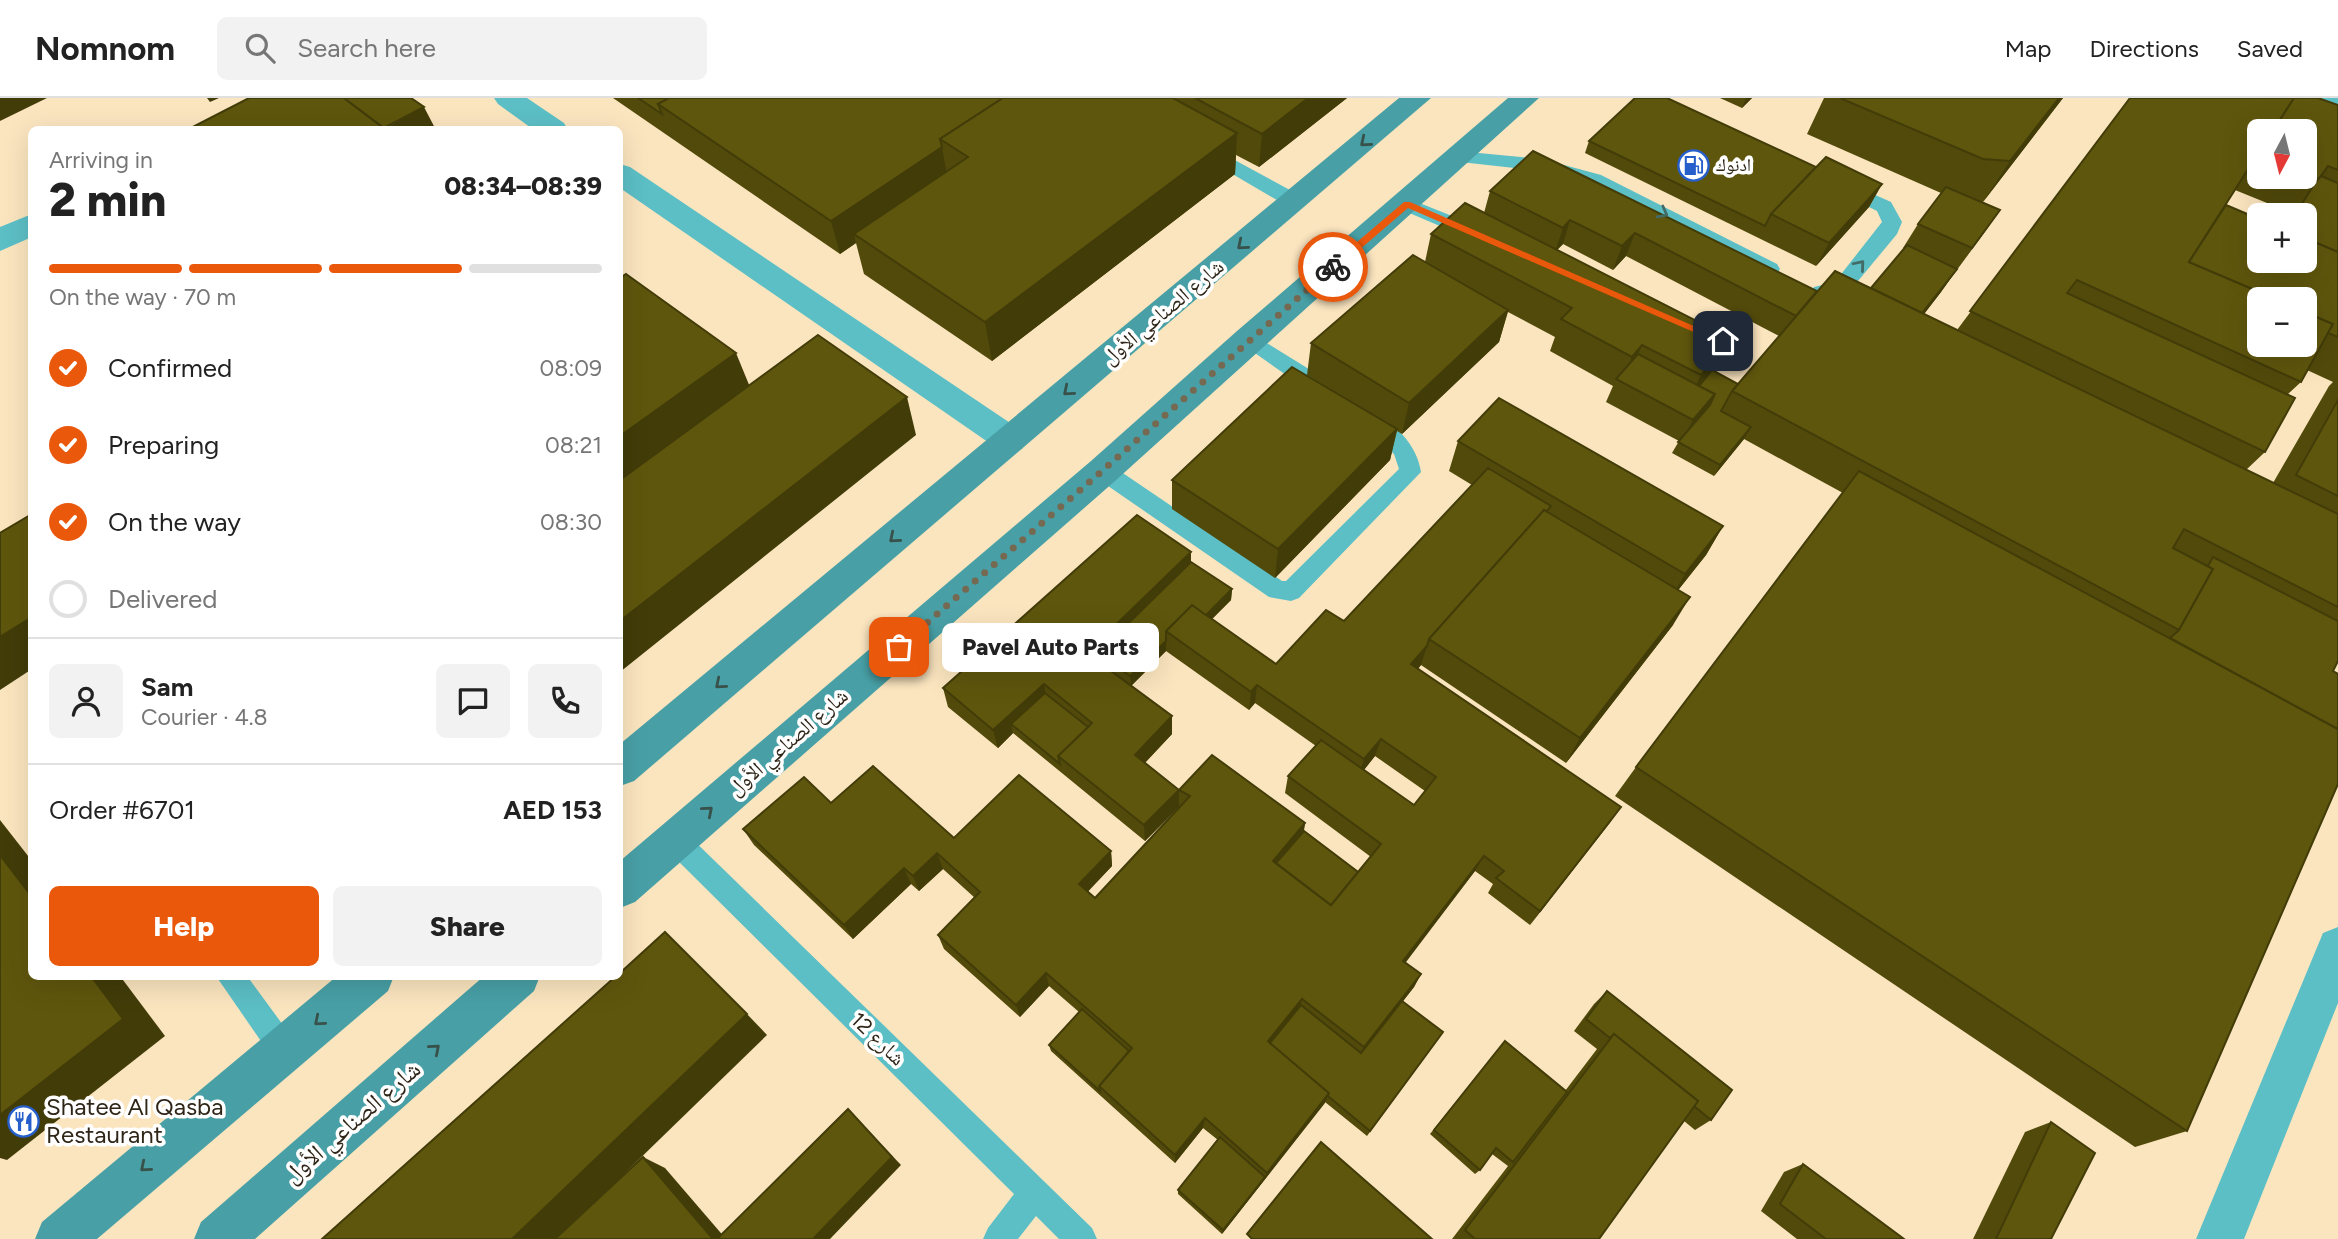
<!DOCTYPE html>
<html lang="en">
<head>
<meta charset="utf-8">
<style>
	body { margin:0; font-family:Figtree,"Noto Naskh Arabic",sans-serif; background:#f2f2f2; color:#222; height:100vh; display:flex; flex-direction:column; font-size:26px; white-space:nowrap }
	* { box-sizing:border-box; margin:0 }
	p { font-size:23px; color:#767676 }
	.icon { flex:none; width:38px; height:38px; fill:none; stroke:currentColor; stroke-width:2; stroke-linecap:round; stroke-linejoin:round }
	.map { position:relative; flex:1; overflow:hidden }
	.panel { position:absolute; left:28px; top:28px; width:595px; height:854px; display:flex; flex-direction:column; background:#fff; border-radius:10px; box-shadow:0 7px 28px #0002 }
	.panel>* { flex:none }
	.needle { width:46px; rotate:187deg }
	.controls { position:absolute; left:2247px; top:21px; display:grid; gap:14px }
	.controls a { display:grid; place-items:center; width:70px; height:70px; border-radius:10px; background:#fff; box-shadow:0 7px 28px #0002; font-size:35px }
	.pin { position:absolute; display:grid; place-items:center; width:60px; height:60px; color:#fff; margin:-30px; border-radius:14px; box-shadow:0 4px 10px #0006 }
	.courier { position:absolute; display:grid; place-items:center; width:70px; height:70px; margin:-35px; border:5px solid #ea580c; border-radius:50%; background:#fff; color:#222; box-shadow:0 2px 9px #0007 }
	.bubble { position:absolute; height:49px; border-radius:10px; background:#fff; box-shadow:0 7px 28px #0002; font-size:23px; font-weight:800; line-height:49px; text-align:center }
	.summary em { font-style:normal; font-weight:800 }
	.summary div { display:flex; flex-direction:column-reverse }
	.summary { display:flex; align-items:center; justify-content:space-between; height:119px; padding:0 21px }
	h1 { font-size:46px; font-weight:800; line-height:52px }
	.bar { display:grid; grid-template-columns:repeat(4,1fr); gap:10px 7px; align-content:center; height:84px; padding:0 21px }
	.bar i { height:9px; border-radius:5px; background:#e0e0e0 }
	.bar .on { background:#ea580c }
	.bar p { grid-column:span 4 }
	.line { display:flex; align-items:center; gap:18px; padding:0 21px; border-top:2px solid #e0e0e0 }
	.line div { flex:1 }
	.round { display:grid; place-items:center; flex:none; width:74px; height:74px; border-radius:10px; background:#f2f2f2 }
	ol { padding:0 21px; list-style:none }
	li { display:flex; align-items:center; gap:21px; height:77px }
	li p { margin-inline-start:auto }
	li .icon { padding:7px; border-radius:50%; background:#ea580c; color:#fff; stroke-width:4 }
	li:last-child { color:#767676 }
	li i { width:38px; height:38px; border:4px solid #e0e0e0; border-radius:50% }
	.action { display:flex; gap:14px; margin-top:auto; padding:14px 21px }
	.action a { flex:1; height:80px; border-radius:10px; background:#ea580c; color:#fff; font-size:28px; font-weight:800; line-height:80px; text-align:center }
	.action a+a { background:#f2f2f2; color:#222 }
	header { display:flex; align-items:center; gap:42px; box-sizing:border-box; height:98px; padding:0 35px; background:#fff; border-bottom:2px solid #e0e0e0 }
	header strong { font-size:33px }
	nav { display:flex; gap:38px; margin-inline-start:auto; font-size:24px }
	.search { width:490px; height:63px; background:#f2f2f2; display:flex; align-items:center; gap:18px; box-sizing:border-box; padding:0 24px; border-radius:10px; color:#767676; font-size:26px }
	.map>svg:first-child { display:block }
	.lines { fill:none; stroke-linecap:round; stroke-linejoin:round }
	.service { fill:#5cbfc6; fill-rule:evenodd }
	.minor { fill:#5cbfc6; fill-rule:evenodd }
	.secondary { fill:#48a0a6; fill-rule:evenodd }
	.wall { fill:#524a0b; fill-rule:evenodd }
	.shaded-wall { fill:#423c09 }
	.building { fill:#5f560d; stroke:#423c09; stroke-width:2 }
	.oneway { stroke:#38514a }
	.oneway2 { stroke:#436b66 }
	.route { fill:#ea580c }
	.done { stroke:#766952; stroke-width:7; stroke-dasharray:0 12.6 }
	.labels { text-anchor:middle; stroke-width:7; stroke-linejoin:round; paint-order:stroke }
	.far-poi-label { font-size:18px; fill:#2f2618; stroke:#fff; text-anchor:start }
	.street-label { font-size:21px; fill:#2f2618; stroke:#fff }
	.near-poi-label { font-size:24px; fill:#2f2618; stroke:#fff; text-anchor:start }
	.near-street-label { font-size:24px; fill:#2f2618; stroke:#fff }
</style>
</head>
<body>
<header>
<strong>Nomnom</strong>
<div class="search"><svg class="icon" aria-label="search" viewBox="0 0 24 24"><circle cx="10" cy="10" r="6"/><path d="M15 15l6 6"/></svg>Search here</div>
<nav><a>Map</a><a>Directions</a><a>Saved</a></nav>
</header>
<div class="map">
<svg width="2338" height="1141" viewBox="0 0 2338 1141">
	<rect width="100%" height="100%" fill="#fbe5bf"/>
	<g class="lines">
		<!-- service -->
		<g class="service">
			<path d="M1207 47 1301 98 1304 103 1301 108H1287L1200 57 1198 53Z"/>
			<path d="M1458 53 1542 61 1601 77 1777 166 1780 171 1777 176H1763L1587 85 1542 73 1451 63 1449 59 1451 55Z"/>
			<path d="M1844 83 1891 104 1902 124 1897 136 1848 195 1821 201 1814 199 1811 194 1814 189 1835 184 1882 124 1877 113 1837 93 1835 89 1837 85Z"/>
			<path d="M1407 100 1482 130 1485 135 1482 140H1468L1400 111 1397 106 1400 101Z"/>
			<path d="M1249 234 1325 281 1328 287 1325 293 1317 295 1309 293 1242 246 1239 241 1242 236Z"/>
			<path d="M1368 314C1394 322 1417 347 1421 374L1299 500 1291 503 1269 499 1095 379 1092 373 1095 367 1103 364 1111 367 1282 483H1286L1399 371 1394 356 1357 322 1360 316Z"/>
			<path d="M674 729 683 732 1092 1130 1097 1141H1059L1036 1118 1018 1141H983L988 1130 1014 1096 665 750 661 741 665 732Z"/>
			<path d="M216 878H247L294 942 298 952 294 962 284 966 274 962Z"/>
		</g>
		<!-- minor -->
		<g class="minor">
			<path d="M494 0H527L564 25 568 32H534L498 6Z"/>
			<path d="M2318 0H2338V11L2322 6Z"/>
			<path d="M620 66 630 69 1022 333 1027 342 1022 351 1010 355 998 351 620 90Z"/>
			<path d="M32 116V139L0 153V129Z"/>
			<path d="M2338 829V905L2244 1141H2196L2323 835Z"/>
		</g>
		<!-- secondary -->
		<g class="secondary">
			<path d="M1399 0H1431L634 683 620 688V646Z"/>
			<path d="M1508 0H1539L1115 383 635 804 620 810V763L1091 363 1237 233Z"/>
			<path d="M337 878H394L388 893 97 1141H35L42 1124Z"/>
			<path d="M484 878H540L534 893 255 1141H194L201 1124Z"/>
		</g>
	</g>
	<!-- wall -->
	<g class="wall">
		<path d="M613 0H1347L1259 69 1236 57 1235 76 992 263 864 176 856 145 840 156Z"/>
		<path d="M1720 0H1752L1742 10Z"/>
		<path d="M1824 0H2063L1983 104 1981 103 2000 112 1941 194 1924 216 1957 232 2130 0H2318L2338 7V563L2333 573 2338 576V686L2187 1033 2135 1049 1615 698 1636 669 1843 395 1744 341 1714 378 1672 355 1679 343 1606 304 1613 288 1550 253 1555 239 1508 214 1499 244 1402 336 1397 333 1390 362 1275 480 1172 411V382L1292 269 1336 295 1307 277 1311 245 1413 157 1425 164 1431 136 1465 105 1484 115 1490 93 1533 53 1817 193 1835 173 1871 190 1905 151 1903 150 1918 126 1941 95 1807 36ZM2259 33H2305V79H2259ZM2235 92 2289 114 2291 112 2288 117H2305V163H2259V121L2226 107ZM1563 146 1613 172 1626 158 1779 238 1738 286 1715 274 1732 241 1557 152ZM2259 201H2305V247H2259ZM2307 272 2333 284 2329 288 2273 385 2246 372 2265 354 2295 300 2288 296 2301 284Z"/>
		<path d="M1589 43 1816 69 1882 86 1869 109 1816 168 1585 55Z"/>
		<path d="M1458 343 1723 428 1706 457 1678 492 1673 527 1566 665 1421 567 1418 571 1621 709 1530 827 1488 795 1493 786 1475 773 1405 864 1421 876 1414 889 1403 903 1439 940 1367 1038 1325 1004 1222 1136 1178 1096V1092L1218 1042 1203 1030 1175 1065 1051 953 1049 947 1079 914 1049 888 1020 919 944 851 938 837 975 800 943 771 919 793 911 786 853 841 754 747 743 731 831 705 954 740 1111 753 1112 768 1088 793 1095 800 1180 709H1179V692L1305 725 1304 733 1358 774 1371 759 1285 695 1288 678 1316 648 1255 605 1249 612 1166 553 1131 588 1172 636 1145 665 1179 709 1145 743 1013 635 998 650 948 609 943 590 1191 454V464L1232 491 1231 502 1212 521 1276 566 1344 523 1472 387 1449 373ZM1375 658 1425 693 1414 707 1364 672Z"/>
		<path d="M1607 893 1711 1022 1695 1032 1684 1023 1599 1141H1452L1508 1068 1492 1056 1480 1072 1475 1076 1430 1036 1505 943 1565 993 1597 951 1574 933 1594 906Z"/>
		<path d="M2051 1024V1141H1973L2025 1034Z"/>
		<path d="M1803 1066 1904 1141H1797L1761 1113 1784 1074Z"/>
	</g>
	<!-- shaded-wall -->
	<g class="shaded-wall">
		<path d="M0 0H47L0 23Z"/>
		<path d="M207 0H219L210 4Z"/>
		<path d="M1308 0H1347L1259 69 1262 36Z"/>
		<path d="M1746 0H1752L1742 10Z"/>
		<path d="M2059 0H2063L1983 104 2010 63Z"/>
		<path d="M424 9 436 32H382Z"/>
		<path d="M1237 35 1235 76 992 263 985 224Z"/>
		<path d="M942 49 948 83 854 136 856 145 840 156 831 123Z"/>
		<path d="M1882 86 1869 109 1816 168 1829 145Z"/>
		<path d="M2000 112 1984 135 1956 173 1972 150Z"/>
		<path d="M1570 122 1563 146 1555 154 1563 130Z"/>
		<path d="M1635 135 1626 158 1613 172 1622 148Z"/>
		<path d="M1957 171 1941 194 1901 246 1916 223Z"/>
		<path d="M1508 212 1499 244 1402 336 1409 305Z"/>
		<path d="M1732 241 1715 273 1693 299 1691 297 1701 277Z"/>
		<path d="M1642 247 1628 279 1621 284 1632 259Z"/>
		<path d="M736 255 752 294 620 390V338Z"/>
		<path d="M1715 296 1704 319 1681 344 1693 322Z"/>
		<path d="M907 299 916 337 620 574V523Z"/>
		<path d="M1751 329 1744 341 1714 378 1720 367Z"/>
		<path d="M1397 331 1390 362 1275 480 1278 451Z"/>
		<path d="M1723 428 1706 457 1668 505 1685 476Z"/>
		<path d="M1191 454V474L1108 555 1110 573 1099 564 1097 545Z"/>
		<path d="M1232 491 1231 502 1200 533V522Z"/>
		<path d="M1690 499 1673 527 1566 665 1580 640Z"/>
		<path d="M32 519V571L0 592V539Z"/>
		<path d="M1166 543V553L1131 588 1130 578Z"/>
		<path d="M1427 548 1421 567 1405 585 1411 566Z"/>
		<path d="M1044 586 1047 605 1011 626 1013 635 998 650 993 632Z"/>
		<path d="M1257 587 1255 605 1249 612 1251 594Z"/>
		<path d="M1172 618V636L1136 674 1135 657Z"/>
		<path d="M1381 641 1375 658 1359 678 1364 661Z"/>
		<path d="M1179 692V709L1145 743 1144 727Z"/>
		<path d="M1621 709 1609 726 1530 827 1540 813Z"/>
		<path d="M0 722 32 763V799L0 757Z"/>
		<path d="M1305 725 1302 741 1275 773 1273 763Z"/>
		<path d="M1111 753 1112 768 1081 801 1079 786Z"/>
		<path d="M937 755 943 771 919 793 913 778Z"/>
		<path d="M1484 758 1475 773 1397 876 1403 863Z"/>
		<path d="M904 770 911 786 853 841 844 827Z"/>
		<path d="M1046 875 1049 888 1020 919 1016 907Z"/>
		<path d="M1421 876 1414 889 1358 961 1364 949Z"/>
		<path d="M91 878H120L165 938 7 1062 0 1060V1017Z"/>
		<path d="M1302 901 1299 913 1268 950V943Z"/>
		<path d="M747 916 767 937 557 1141H512Z"/>
		<path d="M1329 995 1325 1005 1222 1136 1223 1132 1265 1079 1267 1075Z"/>
		<path d="M848 1011 901 1067 830 1141H813Z"/>
		<path d="M1205 1020 1203 1030 1175 1065V1057Z"/>
		<path d="M643 1059 665 1070 726 1141H713Z"/>
	</g>
	<!-- building -->
	<g class="building">
		<path d="M249 0H344L386 32H187Z"/>
		<path d="M344 0H411L424 9 384 30Z"/>
		<path d="M638 0H669L658 6 662 16Z"/>
		<path d="M669 0H1003L940 41 942 49 831 123 658 6Z"/>
		<path d="M1003 0H1173L1237 35 985 224 854 136 968 59 940 41Z"/>
		<path d="M1195 0H1308L1262 36Z"/>
		<path d="M1635 0H1667L1816 69 1771 116 1765 128 1589 43Z"/>
		<path d="M1840 0H2059L2010 63 1983 61Z"/>
		<path d="M2130 0H2294L2273 33H2259V54L2189 164 2276 201H2259V247H2305V214L2333 226 2301 284 2077 182 2067 195 2295 300 2265 354 1970 213Z"/>
		<path d="M2294 0H2318L2338 7V72L2328 68 2319 81 2305 75V33H2273Z"/>
		<path d="M1533 53 1817 193 1796 218 1635 135 1622 148 1570 122 1563 130 1490 93Z"/>
		<path d="M1826 59 1882 86 1829 145 1771 116Z"/>
		<path d="M2321 78 2338 85V154L2305 140V117H2295L2313 88Z"/>
		<path d="M1946 89 2000 112 1972 150 1918 126Z"/>
		<path d="M1465 105 1732 241 1701 277 1642 247 1632 259 1561 221 1572 210 1431 136Z"/>
		<path d="M2226 107 2259 121V163H2305V140L2338 154V239L2328 235 2333 226 2305 214V201H2276L2189 164Z"/>
		<path d="M1907 147 1957 171 1922 215 1871 190Z"/>
		<path d="M1413 157 1508 212 1409 305 1311 245Z"/>
		<path d="M1835 173 2338 416V509L2184 431 2173 450 2213 471 2179 532 1732 293Z"/>
		<path d="M626 176 736 255 620 338V180Z"/>
		<path d="M818 237 907 299 620 523V382Z"/>
		<path d="M1638 256 1715 296 1693 322 1616 281Z"/>
		<path d="M1292 269 1397 331 1278 451 1172 382Z"/>
		<path d="M1712 272 1738 286 1732 293 1721 313 1751 329 1720 367 1678 344 1710 307 1715 296 1699 288Z"/>
		<path d="M1499 300 1723 428 1685 476 1458 343Z"/>
		<path d="M2338 302V398L2296 377Z"/>
		<path d="M1488 370 1551 408 1547 413 1544 412 1429 541 1427 548 1411 566 1621 709 1540 813 1496 780 1504 773 1484 758 1403 863 1421 876 1364 949 1302 901 1268 943 1329 995 1267 1075 1205 1020 1175 1057 1099 988 1132 950 1046 875 1016 907 938 837 980 794 937 755 913 778 904 770 844 827 743 731 804 679 831 705 873 668 954 740 1019 677 1111 753 1079 786 1095 800 1190 698 1179 692 1212 657 1305 725 1273 763 1331 807 1381 746 1288 678 1321 642 1414 707 1436 679 1381 641 1364 661 1257 587 1251 594 1166 533 1192 507 1276 566 1326 512 1344 523Z"/>
		<path d="M1859 373 2338 631V686L2187 1033 1636 669Z"/>
		<path d="M1544 412 1690 499 1580 640 1429 541Z"/>
		<path d="M32 416V519L0 539V435Z"/>
		<path d="M1137 417 1191 454 1097 545 1108 554 1099 564 1172 618 1135 657 1179 692 1144 727 1058 658 1092 625 1044 586 993 632 943 590Z"/>
		<path d="M2213 459 2338 523V563L2333 573 2338 576V631L2170 540 2179 532 2213 471 2208 468Z"/>
		<path d="M1191 464 1232 491 1206 517 1192 507 1166 533V543L1130 578 1109 563 1108 554 1103 550Z"/>
		<path d="M1045 595 1088 629 1058 658 1060 666 1011 626Z"/>
		<path d="M1304 733 1358 774 1331 807 1276 765Z"/>
		<path d="M0 757 32 799V878H91L123 921 0 1017Z"/>
		<path d="M665 834 747 916 512 1141H322L616 878H620V875Z"/>
		<path d="M1607 893 1732 992 1711 1022 1694 1008 1698 1003 1614 936 1610 940 1586 921Z"/>
		<path d="M1402 903 1443 934 1370 1033 1328 998 1329 995 1270 945 1301 907 1361 955Z"/>
		<path d="M1082 911 1129 953 1099 988 1100 993 1049 947Z"/>
		<path d="M1614 936 1698 1003 1599 1141H1475L1465 1132Z"/>
		<path d="M1505 943 1567 994 1513 1064 1496 1050 1480 1072 1434 1032Z"/>
		<path d="M848 1011 892 1059 813 1141H717Z"/>
		<path d="M2051 1024 2095 1055 2051 1141H1996Z"/>
		<path d="M1220 1039 1265 1079 1223 1132 1178 1092Z"/>
		<path d="M1321 1044 1432 1141H1252L1247 1136Z"/>
		<path d="M643 1059 713 1141H555Z"/>
		<path d="M1803 1066 1904 1141H1826L1780 1106Z"/>
	</g>
	<!-- one-way arrows -->
	<defs><path id="oneway-chevron" d="M-2-3.5L2.5 0L-2 3.5" fill="none" stroke-width="1.6" stroke-linecap="round" stroke-linejoin="round" transform="scale(1.75)"/></defs>
	<g class="oneway">
		<use href="#oneway-chevron" transform="translate(1365 44) rotate(140)"/>
		<use href="#oneway-chevron" transform="translate(1242 147) rotate(140)"/>
		<use href="#oneway-chevron" transform="translate(1068 293) rotate(140)"/>
		<use href="#oneway-chevron" transform="translate(894 440) rotate(140)"/>
		<use href="#oneway-chevron" transform="translate(720 586) rotate(140)"/>
		<use href="#oneway-chevron" transform="translate(708 713) rotate(-41)"/>
		<use href="#oneway-chevron" transform="translate(319 923) rotate(140)"/>
		<use href="#oneway-chevron" transform="translate(435 951) rotate(-41)"/>
		<use href="#oneway-chevron" transform="translate(145 1069) rotate(140)"/>
	</g>
	<g class="oneway2">
		<use href="#oneway-chevron" transform="translate(1663 115) rotate(28)"/>
		<use href="#oneway-chevron" transform="translate(1860 167) rotate(-50)"/>
	</g>
	<!-- route -->
	<path class="route" d="M1404 104H1410L1728 243 1719 245 1408 110 1337 171H1330V167Z"/>
	<g class="lines">
		<!-- done -->
		<path class="done" d="M899 549 1102 373 1333 169"/>
	</g>
	<!-- icons -->
	<defs>
		<symbol id="fuel-ring" viewBox="-11 -11 22 22"><circle r="9.5" fill="#fff" stroke="#265fcc" stroke-width="1.5"/><path d="M-5.5-6h7V0h2V4h1.3V-2.5L3-4.5l.8-.8L6-3V5H2.5V1h-1V6h-7ZM-4.2-4.7v3.2H.2V-4.7Z" fill="#265fcc"/></symbol>
		<symbol id="restaurant-ring" viewBox="-11 -11 22 22"><circle r="9.5" fill="#fff" stroke="#265fcc" stroke-width="1.5"/><path d="M-5-6h1v4h1v-4h1v4h1v-4h1v5L-1.5 .5V6h-2V.5L-5-1ZM5-6V6H3V1.5H1.5Q1.5-4 5-6Z" fill="#265fcc"/></symbol>
	</defs>
	<g fill-rule="evenodd">
		<use href="#fuel-ring" x="1676" y="50" width="35" height="35"/>
		<use href="#restaurant-ring" x="6" y="1006" width="35" height="35"/>
	</g>
	<g class="labels">
		<!-- far-poi labels -->
		<g class="far-poi-label">
			<text x="1716" y="73">ادنوك</text>
		</g>
		<!-- street labels -->
		<g class="street-label">
			<text transform="translate(1163 214) rotate(-40)" y="7">شارع الصناعي الأول</text>
			<text transform="translate(788 644) rotate(-41)" y="7">شارع الصناعي الأول</text>
			<text transform="translate(878 941) rotate(44)" y="7">شارع 12</text>
		</g>
		<!-- near-poi labels -->
		<g class="near-poi-label">
			<text x="46" y="1017">Shatee Al Qasba<tspan x="46" dy="28">Restaurant</tspan></text>
		</g>
		<!-- near-street labels -->
		<g class="near-street-label">
			<text transform="translate(352 1024) rotate(-41)" y="8">شارع الصناعي الأول</text>
		</g>
	</g>
</svg>
<div class="controls">
<a><svg class="needle" viewBox="-14 -14 28 28"><path d="M0-13l5 13h-10z" fill="#e53935"/><path d="M0 13l5-13h-10z" fill="#767676"/></svg></a>
<a>+</a>
<a>−</a>
</div>
<div class="pin" style="left:899px;top:549px;background:#ea580c"><svg class="icon" aria-label="bag" viewBox="0 0 24 24"><path d="M5 8h14l-1 12H6zM9 8a3 3 0 0 1 6 0"/></svg></div>
<div class="pin" style="left:1723px;top:243px;background:#1f2937"><svg class="icon" aria-label="home" viewBox="0 0 24 24"><path d="M3 11l9-7 9 7M6 9v11h12V9"/></svg></div>
<div class="courier" style="left:1333px;top:169px"><svg class="icon" aria-label="bike" viewBox="0 0 24 24"><circle cx="6" cy="16" r="4"/><circle cx="18" cy="16" r="4"/><path d="M6 16l4-8h5l3 8M10 8l3 8H6M13 5h3"/></svg></div>
<div class="bubble" style="left:942px;top:525px;width:217px">Pavel Auto Parts</div>
<section class="panel">
<div class="summary"><div><h1>2 min</h1><p>Arriving in</p></div><em>08:34–08:39</em></div>
<div class="bar"><i class="on"></i><i class="on"></i><i class="on"></i><i></i><p>On the way · 70 m</p></div>
<ol>
<li><svg class="icon" aria-label="check" viewBox="0 0 24 24"><path d="M5 12l5 5 9-10"/></svg>Confirmed<p>08:09</p></li>
<li><svg class="icon" aria-label="check" viewBox="0 0 24 24"><path d="M5 12l5 5 9-10"/></svg>Preparing<p>08:21</p></li>
<li><svg class="icon" aria-label="check" viewBox="0 0 24 24"><path d="M5 12l5 5 9-10"/></svg>On the way<p>08:30</p></li>
<li><i></i>Delivered</li>
</ol>
<div class="line" style="height:126px"><a class="round"><svg class="icon" aria-label="person" viewBox="0 0 24 24"><circle cx="12" cy="8" r="4"/><path d="M4 21q1-7 8-7t8 7"/></svg></a><div><b>Sam</b><p>Courier · 4.8</p></div><a class="round"><svg class="icon" aria-label="chat" viewBox="0 0 24 24"><path d="M4 5h16v11H9l-5 4z"/></svg></a><a class="round"><svg class="icon" aria-label="phone" viewBox="0 0 24 24"><path d="M5 4h4l2 5-3 2q2 4 5 5l2-3 5 2v4C11 20 4 13 5 4z"/></svg></a></div>
<div class="line" style="height:91px"><div>Order #6701</div><b>AED 153</b></div>
<div class="action"><a>Help</a><a>Share</a></div>
</section>
</div>
</body>
</html>
